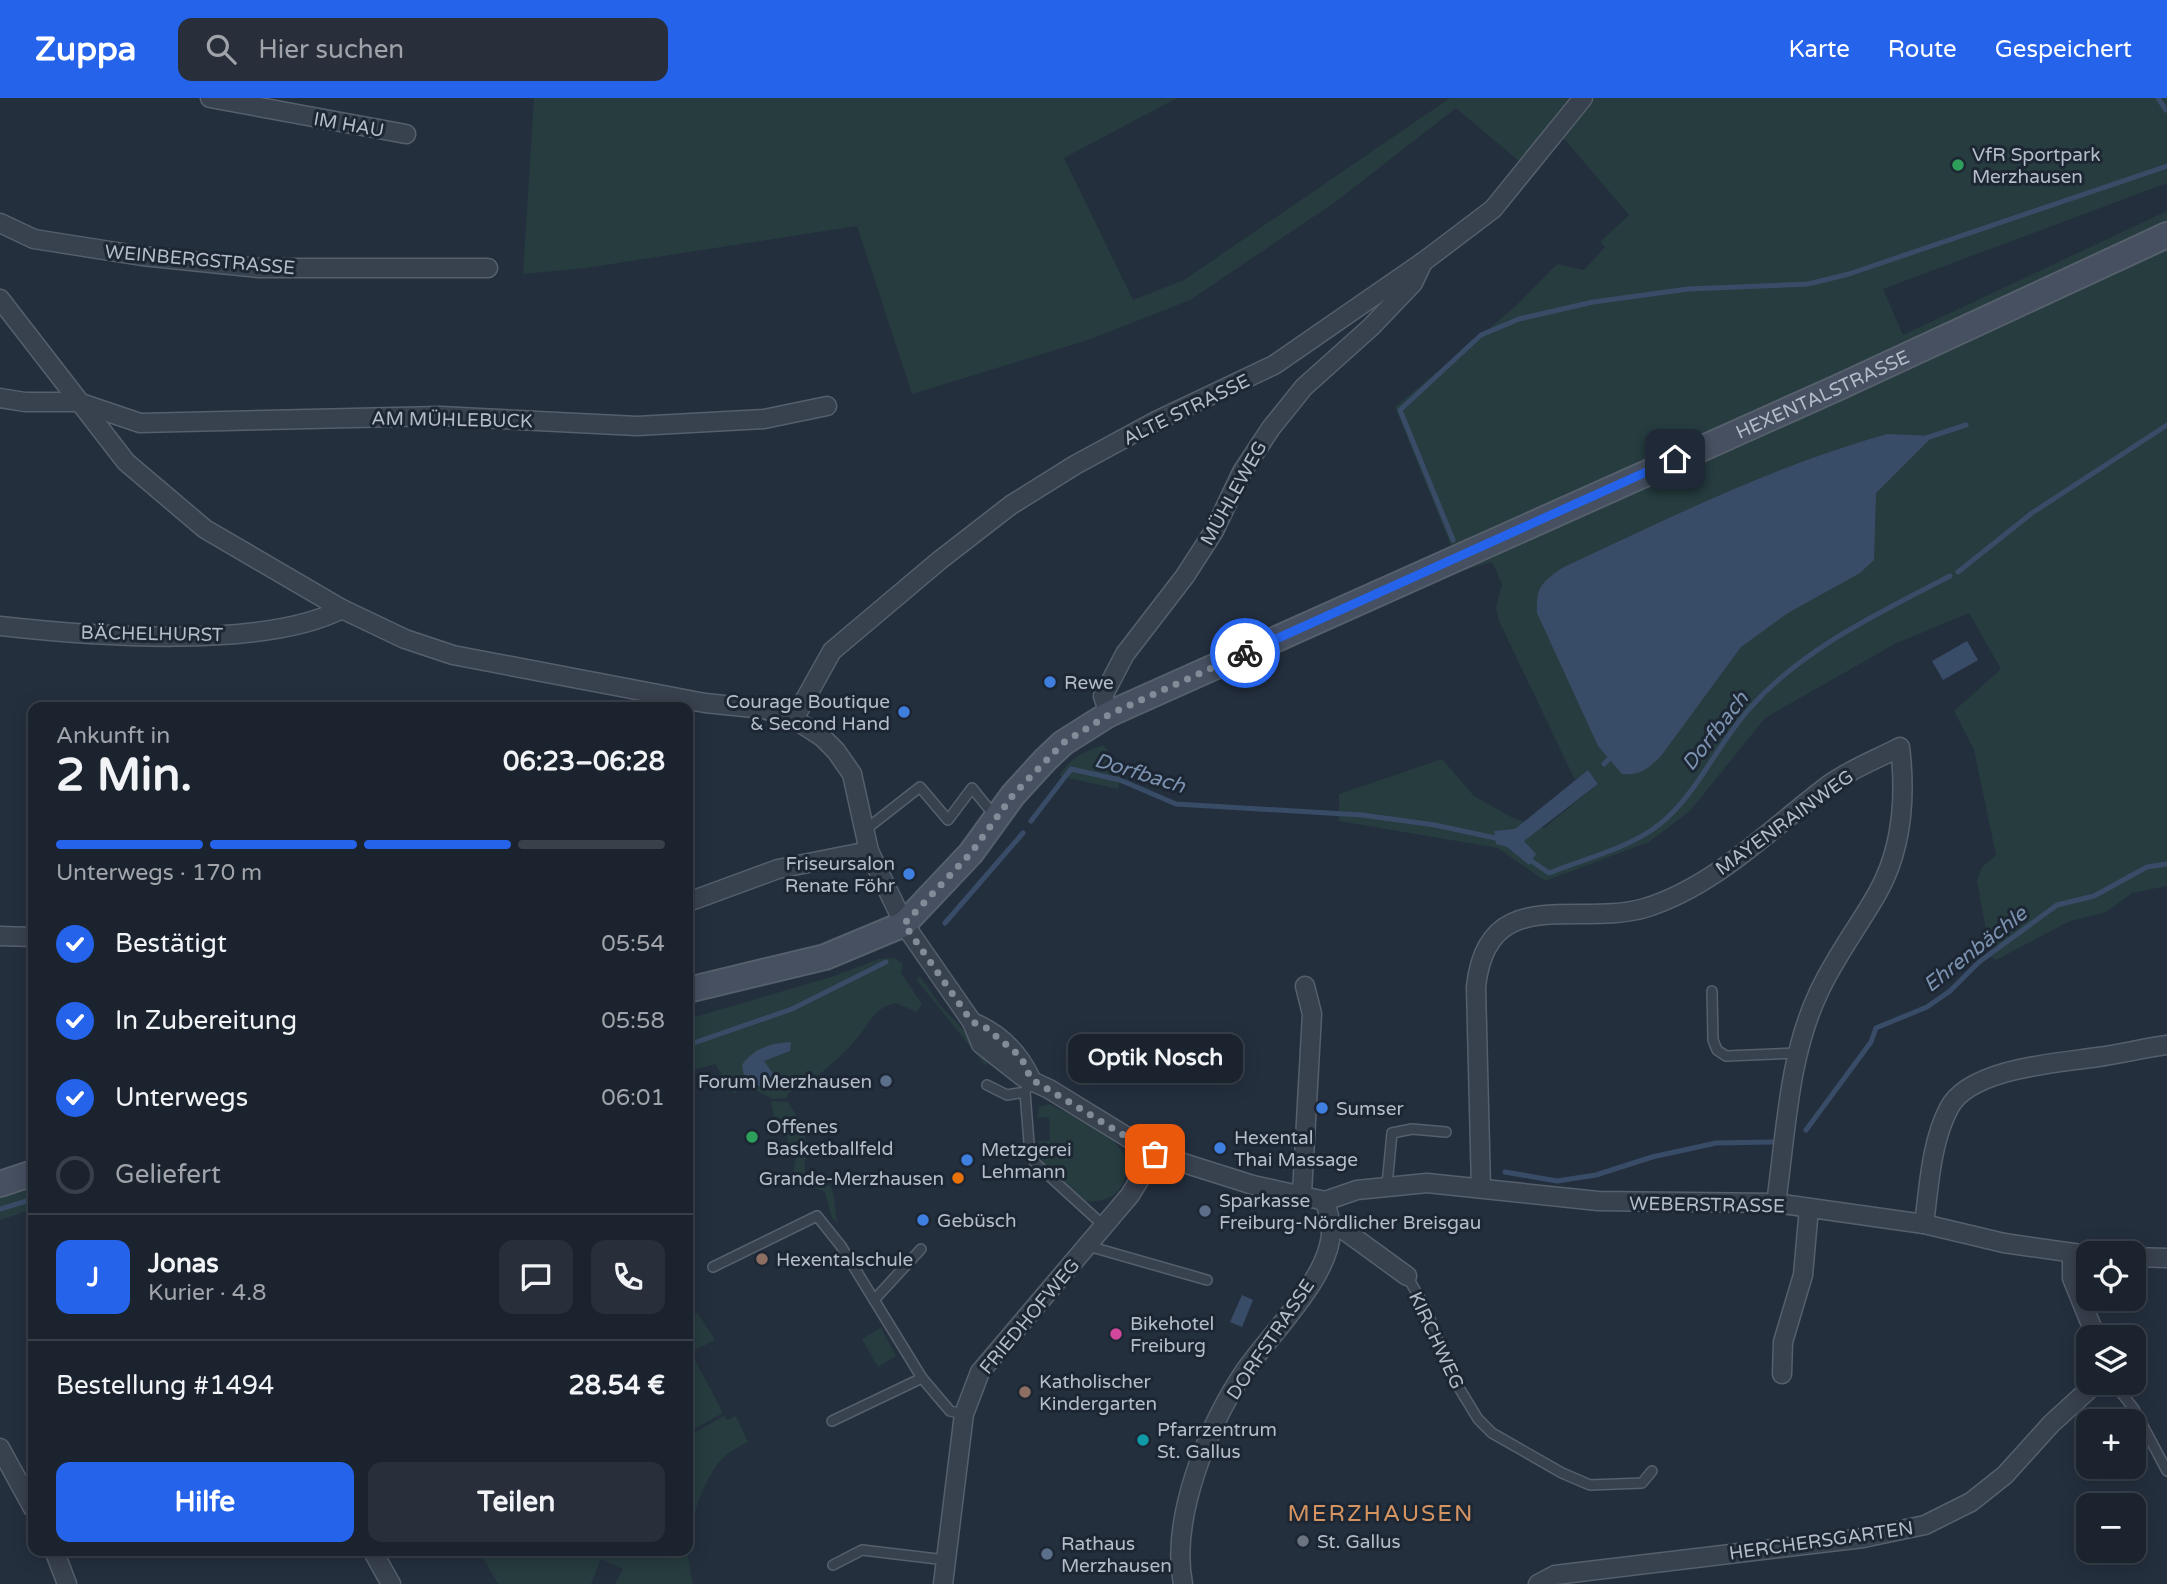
<!DOCTYPE html>
<html lang="de">
<head>
<meta charset="utf-8">
<style>
	body { margin:0; font-family:"Varela Round",sans-serif; background:#282f3a; color:#f1f3f6; height:100vh; display:flex; flex-direction:column; font-size:26px; white-space:nowrap }
	* { box-sizing:border-box; margin:0 }
	p { font-size:23px; color:#a0a4aa }
	.icon { flex:none; width:38px; height:38px; fill:none; stroke:currentColor; stroke-width:2; stroke-linecap:round; stroke-linejoin:round }
	.map { position:relative; flex:1; overflow:hidden }
	.panel { position:absolute; left:28px; top:604px; width:665px; height:854px; display:flex; flex-direction:column; background:#1b232e; border-radius:14px; box-shadow:0 4px 18px #0003,0 0 0 2px #39404a }
	.panel>* { flex:none }
	.tools { position:absolute; left:2076px; top:1143px; display:grid; gap:14px }
	.tools a { display:grid; place-items:center; width:70px; height:70px; border-radius:14px; background:#1b232e; box-shadow:0 4px 18px #0003,0 0 0 2px #39404a; font-size:35px }
	.pin { position:absolute; display:grid; place-items:center; width:60px; height:60px; color:#fff; margin:-30px; border-radius:14px; box-shadow:0 4px 10px #0006 }
	.courier { position:absolute; display:grid; place-items:center; width:70px; height:70px; margin:-35px; border:5px solid #2563eb; border-radius:50%; background:#fff; color:#222; box-shadow:0 2px 9px #0007 }
	.bubble { position:absolute; height:49px; border-radius:14px; background:#1b232e; box-shadow:0 4px 18px #0003,0 0 0 2px #39404a; font-size:23px; font-weight:700; line-height:49px; text-align:center }
	.head em { font-style:normal; font-weight:700 }
	.head div { display:flex; flex-direction:column-reverse }
	.head { display:flex; align-items:center; justify-content:space-between; height:119px; padding:0 28px }
	h1 { font-size:46px; font-weight:700; line-height:52px }
	.bar { display:grid; grid-template-columns:repeat(4,1fr); gap:10px 7px; align-content:center; height:84px; padding:0 28px }
	.bar i { height:9px; border-radius:5px; background:#39404a }
	.bar .selected { background:#2563eb }
	.bar p { grid-column:span 4 }
	.line { display:flex; align-items:center; gap:18px; padding:0 28px; border-top:2px solid #39404a }
	.line div { flex:1 }
	.round { display:grid; place-items:center; flex:none; width:74px; height:74px; border-radius:14px; background:#282f3a }
	ol { padding:0 28px; list-style:none }
	li { display:flex; align-items:center; gap:21px; height:77px }
	li p { margin-inline-start:auto }
	li .icon { padding:7px; border-radius:50%; background:#2563eb; color:#fff; stroke-width:4 }
	li:last-child { color:#a0a4aa }
	li i { width:38px; height:38px; border:4px solid #39404a; border-radius:50% }
	.cta { display:flex; gap:14px; margin-top:auto; padding:14px 28px }
	.cta a { flex:1; height:80px; border-radius:14px; background:#2563eb; color:#fff; font-size:28px; font-weight:700; line-height:80px; text-align:center }
	.cta a+a { background:#282f3a; color:#f1f3f6 }
	header { display:flex; align-items:center; gap:42px; box-sizing:border-box; height:98px; padding:0 35px; background:#2563eb; color:#fff }
	header strong { font-size:33px }
	nav { display:flex; gap:38px; margin-inline-start:auto; font-size:24px }
	.search { width:490px; height:63px; background:#282f3a; display:flex; align-items:center; gap:18px; box-sizing:border-box; padding:0 24px; border-radius:14px; color:#a0a4aa; font-size:26px }
	.map>svg:first-child { display:block }
	.green { fill:#263c3f }
	.water { fill:#394c67 }
	.lines { fill:none; stroke-linecap:round; stroke-linejoin:round }
	.stream { stroke:#394c67; stroke-width:5 }
	.service-casing { stroke:#565f6c; stroke-width:12 }
	.minor-casing { stroke:#565f6c; stroke-width:21 }
	.secondary-casing { stroke:#565f6c; stroke-width:28 }
	.service { stroke:#38414e; stroke-width:9 }
	.minor { stroke:#38414e; stroke-width:18 }
	.secondary { stroke:#465061; stroke-width:24 }
	.done { stroke:#828b98; stroke-width:7; stroke-dasharray:0 12.6 }
	.route { stroke:#2563eb; stroke-width:9 }
	.leisure-dot { fill:#2e9e5b; stroke:#1d2633; stroke-width:2.5 }
	.shop-dot { fill:#3f7fe0; stroke:#1d2633; stroke-width:2.5 }
	.service-dot { fill:#5c6f8a; stroke:#1d2633; stroke-width:2.5 }
	.food-dot { fill:#e8710a; stroke:#1d2633; stroke-width:2.5 }
	.education-dot { fill:#8d6e63; stroke:#1d2633; stroke-width:2.5 }
	.hotel-dot { fill:#d1479c; stroke:#1d2633; stroke-width:2.5 }
	.culture-dot { fill:#0f9aa8; stroke:#1d2633; stroke-width:2.5 }
	.worship-dot { fill:#6b7280; stroke:#1d2633; stroke-width:2.5 }
	.labels { text-anchor:middle; stroke-width:6; stroke-linejoin:round; paint-order:stroke }
	.street-label { font-size:19px; fill:#b4bcc9; stroke:#1d2633 }
	.poi-label { font-size:19px; fill:#b4bcc9; stroke:#1d2633; text-anchor:start }
	.water-label { font-size:21px; font-style:italic; fill:#7c92b1; stroke:#1d2633 }
	.quarter-label { font-size:23px; letter-spacing:2px; fill:#d59563; stroke:#1d2633 }
</style>
</head>
<body>
<header>
<strong>Zuppa</strong>
<div class="search"><svg class="icon" aria-label="search" viewBox="0 0 24 24"><circle cx="10" cy="10" r="6"/><path d="M15 15l6 6"/></svg>Hier suchen</div>
<nav><a>Karte</a><a>Route</a><a>Gespeichert</a></nav>
</header>
<div class="map">
<svg width="2167" height="1486" viewBox="0 0 2167 1486">
	<rect width="100%" height="100%" fill="#242f3e"/>
	<!-- green -->
	<g class="green">
		<path d="M534 0H1177L1064 60 1133 202 1184 182 1450 0H2167V85L1883 191 1903 237 2167 113V788L2132 795 2106 814 2070 823 1996 862 1991 859 1977 783 1982 769 1996 757 1974 652 1954 613 2001 571 1969 515 1895 546 1765 620 1690 713 1649 744 1545 783 1498 750 1339 723V696L1442 661 1474 698 1513 720 1544 730 1598 686 1588 672 1575 682 1499 523 1496 509 1502 486 1492 464 1461 473 1395 309 1516 208 1557 166 1584 172 1605 149 1600 144 1629 117 1567 44 1548 28 1520 64 1456 10 1334 105 1190 202 1091 241 912 296 857 128 586 170 523 176Z"/>
		<path d="M1104 647 1121 673 1118 691 1059 678C1070 660 1084 653 1104 647Z"/>
		<path d="M894 860 903 866 901 875 922 906 917 914 896 905C873 909 868 929 853 945 836 963 810 987 788 995L787 1000 772 1001 745 986 734 996 715 966 688 974V921L831 879 879 861Z"/>
		<path d="M920 878 940 907 992 962 985 967 916 881Z"/>
		<path d="M771 1003 788 1004C796 1017 806 1031 806 1046 807 1075 795 1075 830 1088 837 1100 833 1111 838 1125L832 1120 825 1094C801 1081 787 1097 797 1055L788 1043 785 1028 774 1020Z"/>
		<path d="M1049 1006C1078 1022 1146 1044 1122 1087 1114 1102 1100 1104 1085 1103L1046 1069 1040 1059 1038 1043 1050 1042 1049 1019 1037 1020 1039 1009Z"/>
		<path d="M33 1090V1111L0 1122V1100Z"/>
		<path d="M697 1214 715 1242 691 1254 723 1315 688 1334V1225Z"/>
		<path d="M881 1230 896 1258 878 1269 862 1241Z"/>
		<path d="M724 1318 727 1322 736 1318 748 1344C740 1348 731 1353 725 1358 704 1376 691 1423 688 1449V1338Z"/>
		<path d="M479 1453H687L693 1486H615L623 1471 601 1461 591 1486H498Z"/>
	</g>
	<!-- water -->
	<g class="water">
		<path d="M1887 336 1933 338 1876 395 1874 462 1860 475 1788 515 1741 549 1661 658C1649 670 1640 678 1622 676L1598 648 1537 515C1536 489 1541 485 1562 470 1669 420 1773 368 1887 336Z"/>
		<path d="M1967 543 1978 562 1943 582 1932 563Z"/>
		<path d="M1588 672 1598 686 1524 743 1536 756 1529 767 1507 749 1496 746 1494 733 1515 731Z"/>
		<path d="M791 944 790 953 764 963 774 977 770 988 762 990 744 978 742 967C754 950 771 945 791 944Z"/>
		<path d="M1242 1197 1253 1202 1242 1229 1230 1224Z"/>
	</g>
	<g class="lines">
		<!-- stream -->
		<g class="stream">
			<path d="M2158 0 2166 12"/>
			<path d="M1926 340 1966 327"/>
			<path d="M1453 442 1400 312 1481 237 1519 221 1593 204 1688 191 1808 186 1849 176 2167 68"/>
			<path d="M1958 474 2032 415 2167 327"/>
			<path d="M1604 666 1612 658"/>
			<path d="M1031 723 1071 671 1120 682 1176 706 1362 717 1435 727 1500 741"/>
			<path d="M1527 760 1549 775C1588 759 1637 749 1668 719 1701 688 1720 642 1751 609 1803 550 1881 514 1950 478"/>
			<path d="M945 825 1023 735"/>
			<path d="M688 947 792 911 886 864"/>
			<path d="M1806 1032 1871 944 1876 930 1927 909 1950 893 1979 864 2057 807 2094 798 2147 769 2167 766"/>
			<path d="M1505 1074 1557 1083 1596 1077 1652 1059 1716 1045 1773 1044"/>
			<path d="M0 1111 33 1101"/>
		</g>
		<defs>
			<g id="service">
				<path d="M865 732 920 689 948 722 972 690 994 717"/>
				<path d="M1712 893 1713 942 1717 952 1726 958 1798 955"/>
				<path d="M1031 981 1025 994 1029 1045 1035 1065 1104 1128"/>
				<path d="M987 987 1007 997 1025 994"/>
				<path d="M1387 1087 1392 1035 1412 1031 1446 1034"/>
				<path d="M1088 1148 1207 1182"/>
				<path d="M713 1169 817 1118 841 1148 922 1280 950 1313 964 1316"/>
				<path d="M1407 1178 1427 1213 1450 1275 1478 1321 1492 1335 1562 1375 1590 1387 1642 1385 1652 1373"/>
				<path d="M874 1202 921 1151"/>
				<path d="M2113 1284 2134 1311 2167 1373"/>
				<path d="M832 1323 922 1280"/>
				<path d="M833 1467 862 1452 946 1462"/>
			</g>
			<g id="minor">
				<path d="M210 0 406 36"/>
				<path d="M0 125 34 141 142 158 259 170H488"/>
				<path d="M0 201 126 364 205 431 342 511 405 541 453 557 705 605 764 611 794 621 822 639 836 653 852 676 869 753 904 826 972 924 981 946 1023 979 1049 991 1155 1056 1253 1087 1325 1103"/>
				<path d="M0 300 25 304H78L140 325 440 318 637 328 764 321 827 308"/>
				<path d="M0 528C89 538 263 552 342 511"/>
				<path d="M1109 616 1103 598 1125 556 1185 478 1214 433 1242 374 1271 330 1304 289 1371 229 1413 185 1423 164"/>
				<path d="M794 621 832 553 940 462 1011 407 1075 367 1156 323 1274 267 1423 164 1493 111 1583 0"/>
				<path d="M688 804 778 771 869 753"/>
				<path d="M0 838 33 839"/>
				<path d="M972 924C999 935 1019 955 1031 981"/>
				<path d="M1481 1090 1476 889C1487 784 1576 830 1645 810 1716 788 1771 730 1830 686 1851 671 1877 661 1900 649 1906 699 1903 749 1878 794 1859 828 1834 860 1818 896 1788 960 1786 1036 1776 1105"/>
				<path d="M1302 1095 1312 916 1305 888"/>
				<path d="M1325 1103 1357 1092 1427 1085 1598 1103 1776 1105 1924 1126 2004 1145 2088 1157"/>
				<path d="M1924 1126C1929 1089 1931 1044 1949 1010 1970 970 2058 965 2098 959 2121 956 2144 950 2167 947"/>
				<path d="M1331 1130H1341L1407 1178"/>
				<path d="M2072 1157V1180L2096 1239"/>
				<path d="M2133 1159 2167 1160"/>
				<path d="M1782 1276 1783 1244 1803 1177 1809 1110"/>
				<path d="M0 1350 33 1410"/>
				<path d="M54 1452 67 1486"/>
				<path d="M372 1452 391 1486"/>
				<path d="M943 1486 964 1316 980 1274 1130 1097 1155 1056"/>
				<path d="M1183 1486C1170 1421 1208 1328 1244 1274 1269 1237 1334 1176 1331 1129 1330 1120 1327 1111 1325 1103"/>
				<path d="M1538 1486 1555 1477 1863 1440 1925 1427 1971 1404 2005 1377 2051 1326 2097 1284"/>
			</g>
			<g id="secondary">
				<path id="s1" d="M688 892 825 859 904 826 971 755 1013 697 1045 662 1063 645 1109 616 1837 290 2167 137"/>
				<path d="M0 1086 33 1075"/>
			</g>
		</defs>
		<!-- service casing -->
		<use href="#service" class="service-casing"/>
		<!-- minor casing -->
		<use href="#minor" class="minor-casing"/>
		<!-- secondary casing -->
		<use href="#secondary" class="secondary-casing"/>
		<!-- service -->
		<use href="#service" class="service"/>
		<!-- minor -->
		<use href="#minor" class="minor"/>
		<!-- secondary -->
		<use href="#secondary" class="secondary"/>
	</g>
	<g class="lines">
		<!-- done -->
		<path class="done" d="M1155 1056 1031 981 1021 959 985 929 972 924 904 826 971 755 1013 697 1063 645 1110 616 1245 555"/>
		<!-- route -->
		<path class="route" d="M1245 555 1675 361"/>
	</g>
	<!-- markers -->
	<g class="leisure-dot">
		<circle cx="1958" cy="67" r="7"/>
		<circle cx="752" cy="1039" r="7"/>
	</g>
	<g class="shop-dot">
		<circle cx="1050" cy="584" r="7"/>
		<circle cx="904" cy="614" r="7"/>
		<circle cx="909" cy="776" r="7"/>
		<circle cx="1322" cy="1010" r="7"/>
		<circle cx="1220" cy="1050" r="7"/>
		<circle cx="967" cy="1062" r="7"/>
		<circle cx="923" cy="1122" r="7"/>
	</g>
	<g class="service-dot">
		<circle cx="886" cy="983" r="7"/>
		<circle cx="1205" cy="1113" r="7"/>
		<circle cx="1047" cy="1456" r="7"/>
	</g>
	<circle class="food-dot" cx="958" cy="1080" r="7"/>
	<g class="education-dot">
		<circle cx="762" cy="1161" r="7"/>
		<circle cx="1025" cy="1294" r="7"/>
	</g>
	<circle class="hotel-dot" cx="1116" cy="1236" r="7"/>
	<circle class="culture-dot" cx="1143" cy="1342" r="7"/>
	<circle class="worship-dot" cx="1303" cy="1443" r="7"/>
	<g class="labels">
		<!-- street labels -->
		<g class="street-label">
			<text transform="translate(349 26) rotate(10)" y="7">IM HAU</text>
			<text transform="translate(200 161) rotate(5)" y="7">WEINBERGSTRASSE</text>
			<text dy="7" stroke="none"><textPath href="#s1" startOffset="1304">HEXENTALSTRASSE</textPath></text>
			<text transform="translate(1186 311) rotate(-26)" y="7">ALTE STRASSE</text>
			<text transform="translate(452 321) rotate(1)" y="7">AM MÜHLEBUCK</text>
			<text transform="translate(1233 395) rotate(-61)" y="7">MÜHLEWEG</text>
			<text transform="translate(152 535) rotate(1)" y="7">BÄCHELHURST</text>
			<text transform="translate(1784 724) rotate(-36)" y="7">MAYENRAINWEG</text>
			<text transform="translate(1707 1106) rotate(1)" y="7">WEBERSTRASSE</text>
			<text transform="translate(1029 1218) rotate(-50)" y="7">FRIEDHOFWEG</text>
			<text transform="translate(1270 1241) rotate(-56)" y="7">DORFSTRASSE</text>
			<text transform="translate(1437 1242) rotate(65)" y="7">KIRCHWEG</text>
			<text transform="translate(1821 1442) rotate(-8)" y="7">HERCHERSGARTEN</text>
		</g>
		<!-- poi labels -->
		<g class="poi-label">
			<text x="1972" y="63">VfR Sportpark<tspan x="1972" dy="22">Merzhausen</tspan></text>
			<text x="1064" y="591">Rewe</text>
			<text x="890" y="610" text-anchor="end">Courage Boutique<tspan x="890" dy="22">&amp; Second Hand</tspan></text>
			<text x="895" y="772" text-anchor="end">Friseursalon<tspan x="895" dy="22">Renate Föhr</tspan></text>
			<text x="872" y="990" text-anchor="end">Forum Merzhausen</text>
			<text x="1336" y="1017">Sumser</text>
			<text x="766" y="1035">Offenes<tspan x="766" dy="22">Basketballfeld</tspan></text>
			<text x="1234" y="1046">Hexental<tspan x="1234" dy="22">Thai Massage</tspan></text>
			<text x="981" y="1058">Metzgerei<tspan x="981" dy="22">Lehmann</tspan></text>
			<text x="944" y="1087" text-anchor="end">Grande-Merzhausen</text>
			<text x="1219" y="1109">Sparkasse<tspan x="1219" dy="22">Freiburg-Nördlicher Breisgau</tspan></text>
			<text x="937" y="1129">Gebüsch</text>
			<text x="776" y="1168">Hexentalschule</text>
			<text x="1130" y="1232">Bikehotel<tspan x="1130" dy="22">Freiburg</tspan></text>
			<text x="1039" y="1290">Katholischer<tspan x="1039" dy="22">Kindergarten</tspan></text>
			<text x="1157" y="1338">Pfarrzentrum<tspan x="1157" dy="22">St. Gallus</tspan></text>
			<text x="1317" y="1450">St. Gallus</text>
			<text x="1061" y="1452">Rathaus<tspan x="1061" dy="22">Merzhausen</tspan></text>
		</g>
		<!-- water labels -->
		<g class="water-label">
			<text transform="translate(1715 633) rotate(-52)" y="7">Dorfbach</text>
			<text transform="translate(1140 675) rotate(17)" y="7">Dorfbach</text>
			<text transform="translate(1975 851) rotate(-38)" y="7">Ehrenbächle</text>
		</g>
		<!-- quarter labels -->
		<g class="quarter-label">
			<text x="1381" y="1423">MERZHAUSEN</text>
		</g>
	</g>
</svg>
<div class="tools">
<a><svg class="icon" aria-label="locate" viewBox="0 0 24 24"><circle cx="12" cy="12" r="6"/><path d="M12 2v4M12 18v4M2 12h4M18 12h4"/></svg></a>
<a><svg class="icon" aria-label="layers" viewBox="0 0 24 24"><path d="M12 4l9 5-9 5-9-5zM3 14l9 5 9-5"/></svg></a>
<a>+</a>
<a>−</a>
</div>
<div class="pin" style="left:1155px;top:1056px;background:#ea580c"><svg class="icon" aria-label="bag" viewBox="0 0 24 24"><path d="M5 8h14l-1 12H6zM9 8a3 3 0 0 1 6 0"/></svg></div>
<div class="pin" style="left:1675px;top:361px;background:#1f2937"><svg class="icon" aria-label="home" viewBox="0 0 24 24"><path d="M3 11l9-7 9 7M6 9v11h12V9"/></svg></div>
<div class="courier" style="left:1245px;top:555px"><svg class="icon" aria-label="bike" viewBox="0 0 24 24"><circle cx="6" cy="16" r="4"/><circle cx="18" cy="16" r="4"/><path d="M6 16l4-8h5l3 8M10 8l3 8H6M13 5h3"/></svg></div>
<div class="bubble" style="left:1068px;top:936px;width:175px">Optik Nosch</div>
<section class="panel">
<div class="head"><div><h1>2 Min.</h1><p>Ankunft in</p></div><em>06:23–06:28</em></div>
<div class="bar"><i class="selected"></i><i class="selected"></i><i class="selected"></i><i></i><p>Unterwegs · 170 m</p></div>
<ol>
<li><svg class="icon" aria-label="check" viewBox="0 0 24 24"><path d="M5 12l5 5 9-10"/></svg>Bestätigt<p>05:54</p></li>
<li><svg class="icon" aria-label="check" viewBox="0 0 24 24"><path d="M5 12l5 5 9-10"/></svg>In Zubereitung<p>05:58</p></li>
<li><svg class="icon" aria-label="check" viewBox="0 0 24 24"><path d="M5 12l5 5 9-10"/></svg>Unterwegs<p>06:01</p></li>
<li><i></i>Geliefert</li>
</ol>
<div class="line" style="height:126px"><b class="round" style="background:#2563eb;color:#fff">J</b><div><b>Jonas</b><p>Kurier · 4.8</p></div><a class="round"><svg class="icon" aria-label="chat" viewBox="0 0 24 24"><path d="M4 5h16v11H9l-5 4z"/></svg></a><a class="round"><svg class="icon" aria-label="phone" viewBox="0 0 24 24"><path d="M5 4h4l2 5-3 2q2 4 5 5l2-3 5 2v4C11 20 4 13 5 4z"/></svg></a></div>
<div class="line" style="height:91px"><div>Bestellung #1494</div><b>28.54 €</b></div>
<div class="cta"><a>Hilfe</a><a>Teilen</a></div>
</section>
</div>
</body>
</html>
